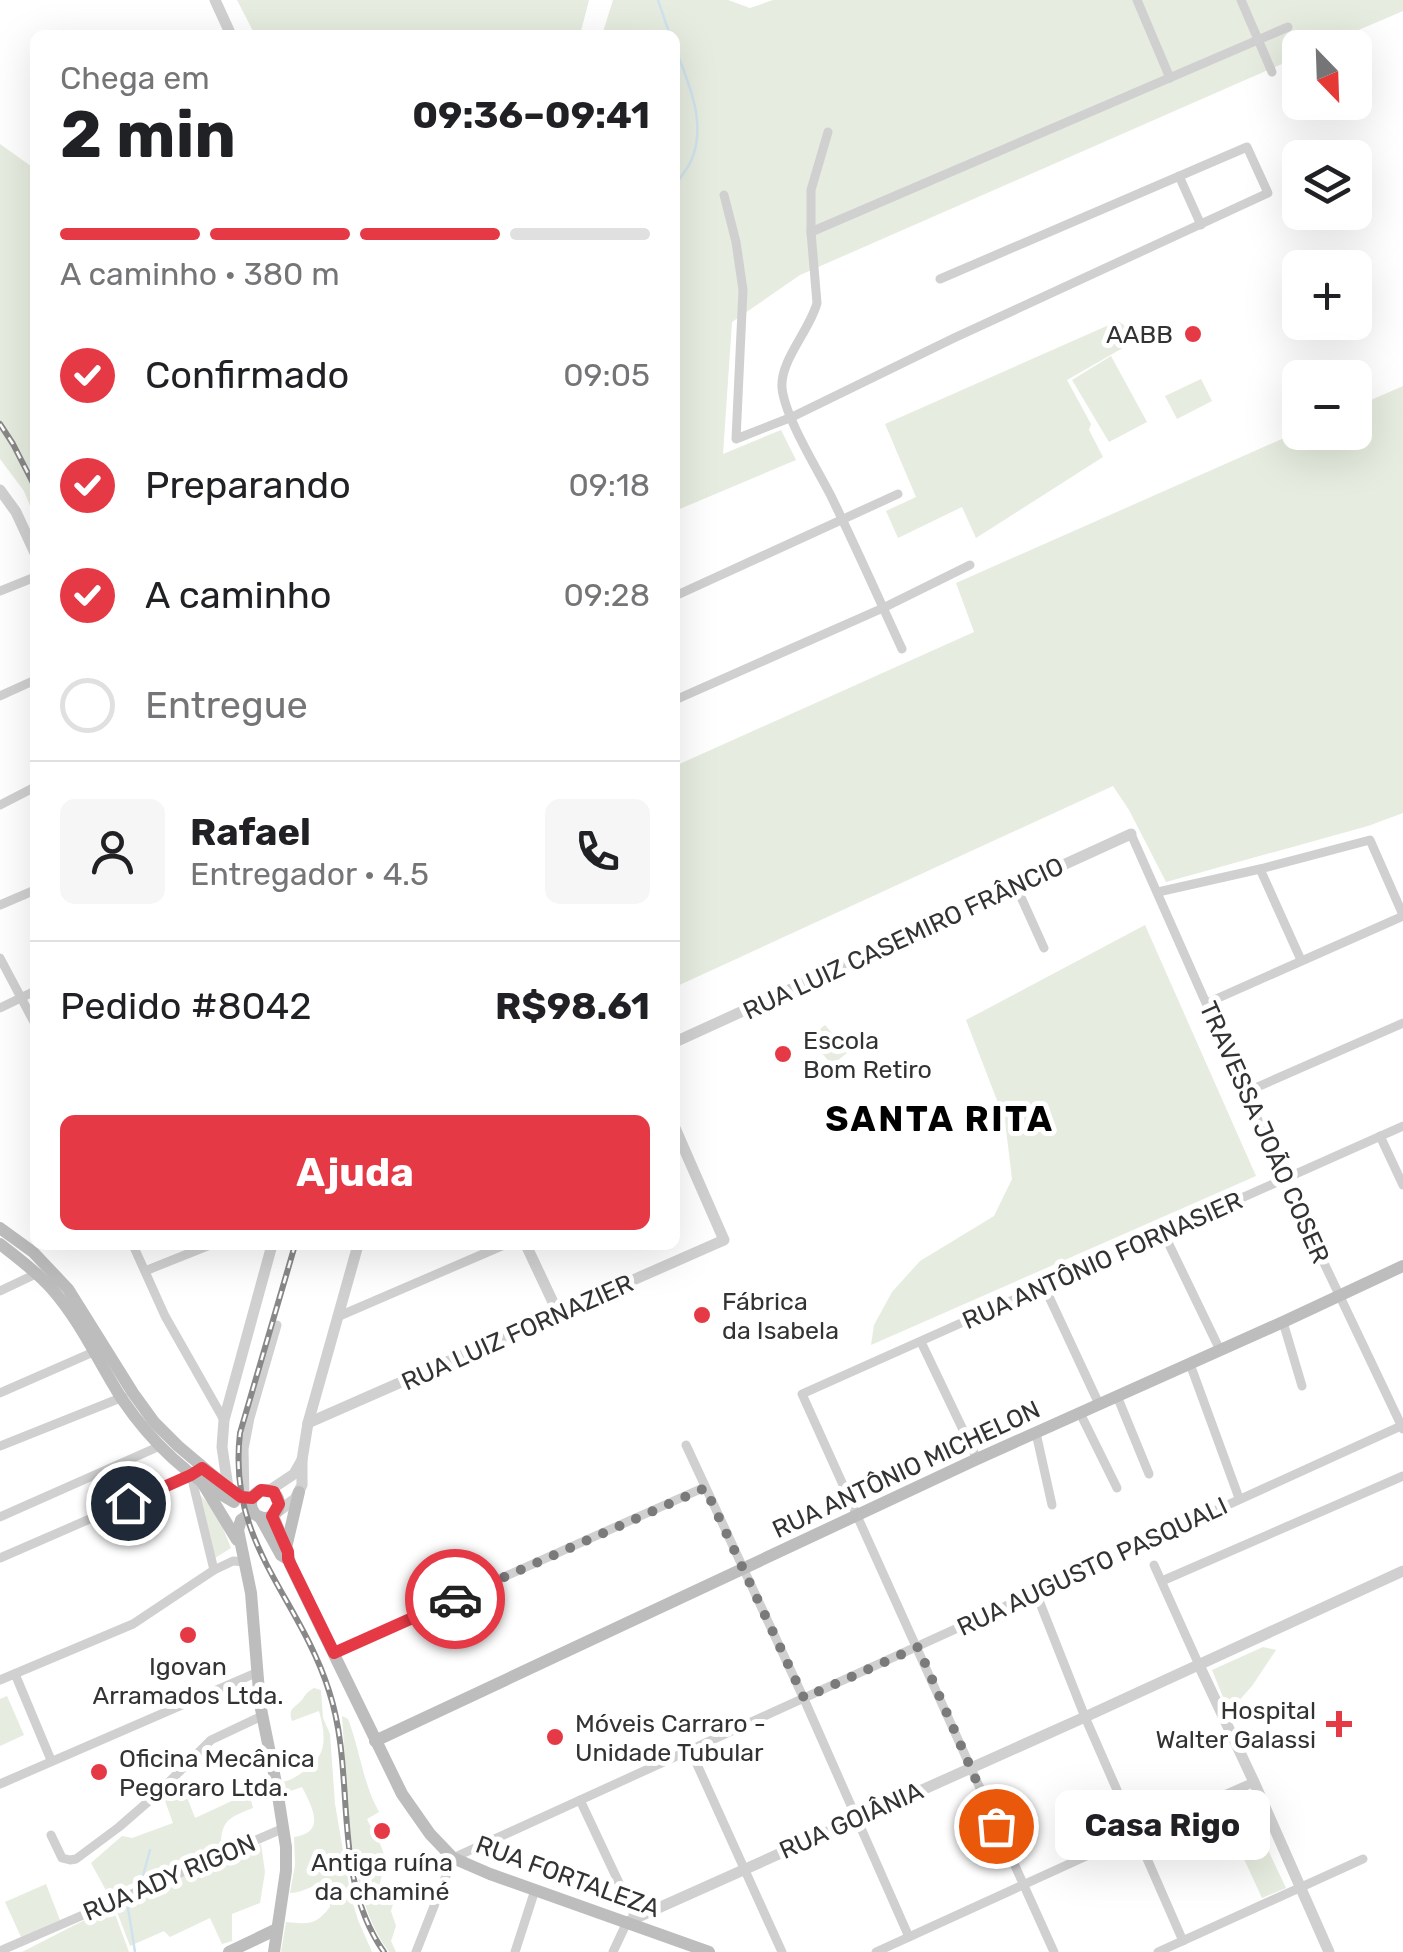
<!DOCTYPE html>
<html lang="pt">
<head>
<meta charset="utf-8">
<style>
	body { margin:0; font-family:Rubik,sans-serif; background:#f6f6f6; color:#202124; height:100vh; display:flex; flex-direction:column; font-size:38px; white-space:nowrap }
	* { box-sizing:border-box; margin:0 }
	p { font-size:32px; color:#757577 }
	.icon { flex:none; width:55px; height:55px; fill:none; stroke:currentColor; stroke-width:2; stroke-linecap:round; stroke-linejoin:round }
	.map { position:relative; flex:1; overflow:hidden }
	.drawer { position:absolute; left:30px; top:30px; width:650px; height:1220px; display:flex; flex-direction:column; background:#fff; border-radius:15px; box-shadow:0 10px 40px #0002 }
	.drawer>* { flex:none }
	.needle { width:65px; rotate:157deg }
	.buttons { position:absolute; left:1282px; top:30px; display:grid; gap:20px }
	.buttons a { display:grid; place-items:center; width:90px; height:90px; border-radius:15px; background:#fff; box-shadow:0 10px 40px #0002; font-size:50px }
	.pin { position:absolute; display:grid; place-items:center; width:85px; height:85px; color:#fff; margin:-42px; border:5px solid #fff; border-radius:50%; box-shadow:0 2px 10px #0007 }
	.courier { position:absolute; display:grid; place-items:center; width:100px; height:100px; margin:-50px; border:8px solid #e63946; border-radius:50%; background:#fff; color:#222; box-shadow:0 2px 12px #0007 }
	.bubble { position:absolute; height:70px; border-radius:15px; background:#fff; box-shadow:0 10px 40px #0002; font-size:32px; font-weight:700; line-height:70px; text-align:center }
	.headline em { font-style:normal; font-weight:700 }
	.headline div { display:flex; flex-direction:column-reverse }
	.headline { display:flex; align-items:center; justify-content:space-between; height:170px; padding:0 30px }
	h1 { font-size:65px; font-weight:700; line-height:75px }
	.bar { display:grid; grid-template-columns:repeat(4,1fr); gap:15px 10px; align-content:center; height:120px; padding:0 30px }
	.bar i { height:12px; border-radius:8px; background:#e0e0e0 }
	.bar .on { background:#e63946 }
	.bar p { grid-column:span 4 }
	.line { display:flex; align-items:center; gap:25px; padding:0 30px; border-top:2px solid #e0e0e0 }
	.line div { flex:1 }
	.round { display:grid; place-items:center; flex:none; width:105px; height:105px; border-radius:15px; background:#f6f6f6 }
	ol { padding:0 30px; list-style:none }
	li { display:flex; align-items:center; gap:30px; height:110px }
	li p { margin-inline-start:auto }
	li .icon { padding:10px; border-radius:50%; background:#e63946; color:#fff; stroke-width:4 }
	li:last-child { color:#757577 }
	li i { width:55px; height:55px; border:5px solid #e0e0e0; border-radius:50% }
	.action { display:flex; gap:20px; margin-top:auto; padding:20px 30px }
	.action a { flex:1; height:115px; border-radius:15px; background:#e63946; color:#fff; font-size:40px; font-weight:700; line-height:115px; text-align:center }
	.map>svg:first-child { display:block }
	.green { fill:#e6ecdf }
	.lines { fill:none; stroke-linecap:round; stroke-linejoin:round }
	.stream { stroke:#cfe2ee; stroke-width:2.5 }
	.minor { stroke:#d0d0d0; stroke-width:9 }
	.tertiary { stroke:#d0d0d0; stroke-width:11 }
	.secondary { stroke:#bdbdbd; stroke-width:12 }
	.rail-casing { stroke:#888; stroke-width:6 }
	.rail { stroke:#fff; stroke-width:2.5; stroke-dasharray:8; stroke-linecap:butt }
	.done { stroke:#7a7a7a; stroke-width:10; stroke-dasharray:0 18 }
	.route { stroke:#e63946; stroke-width:12 }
	.poi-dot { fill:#e63946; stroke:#fff; stroke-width:4 }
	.labels { text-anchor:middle; stroke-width:10; stroke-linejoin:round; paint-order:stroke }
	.poi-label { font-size:25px; fill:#333; stroke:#fff; text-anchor:start }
	.street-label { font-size:25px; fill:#333; stroke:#fff }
	.district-label { font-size:35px; font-weight:bold; letter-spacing:2.5px; fill:#000; stroke:#fff }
</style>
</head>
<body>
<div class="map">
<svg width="1403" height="1952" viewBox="0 0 1403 1952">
	<rect width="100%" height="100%" fill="#fff"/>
	<!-- green -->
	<g class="green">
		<path d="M237 0H589L580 35H255Z"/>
		<path d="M613 0H728L750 8 773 0H1403V11L1319 47 1300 48V56L800 275 732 322 723 454 781 430 796 460 675 511V35H602Z"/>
		<path d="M0 144 35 169V518L24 491 0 459Z"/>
		<path d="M1118 321 1125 326 1128 345 1067 380 1091 424 1089 430 1103 457 976 538 962 507 898 538 886 511 916 497 885 424Z"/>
		<path d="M1111 356 1147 422 1109 442 1072 380Z"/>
		<path d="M1201 379 1212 401 1177 419 1165 396Z"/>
		<path d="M1403 386V813L1368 826 1166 882 1129 810 1113 786 675 987V766L974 632 956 583 1300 431 1355 432V407Z"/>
		<path d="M1145 925 1256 1176 871 1345 874 1325 892 1292 920 1261 994 1216 1012 1179 1005 1121 966 1020Z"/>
		<path d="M825 1025 848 1052 832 1065 809 1038Z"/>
		<path d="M199 1494 216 1511 231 1548 215 1558Z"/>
		<path d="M1263 1647 1276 1650 1252 1686 1229 1712 1212 1670Z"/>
		<path d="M314 1688 321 1690 323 1718 330 1734 335 1804 351 1897 358 1920 372 1952H281L286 1922C309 1924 315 1926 330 1907L328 1882C314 1883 304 1893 290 1893L295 1865 294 1837C327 1832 312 1807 302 1787L282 1794 280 1782C291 1781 295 1777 303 1772 328 1756 326 1737 319 1711L292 1721C288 1709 293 1709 301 1701 306 1695 306 1692 314 1688Z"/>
		<path d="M7 1696 24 1735 0 1746V1699Z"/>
		<path d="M342 1716 348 1719C360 1750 363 1784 379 1812L367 1819C372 1831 385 1848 385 1861 385 1870 380 1876 380 1887H393L394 1901 391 1911 396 1926 391 1941 396 1952H389C345 1894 348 1788 342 1716Z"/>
		<path d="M182 1784 195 1818 249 1793 253 1808C231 1817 221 1819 221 1845L108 1894 91 1863 122 1836 132 1838 173 1823 165 1801Z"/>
		<path d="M1243 1797 1286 1888 1262 1898 1220 1807Z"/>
		<path d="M261 1844 265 1872 260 1903 232 1914V1941L222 1944 210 1918 170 1937 164 1931 130 1946 114 1904Z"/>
		<path d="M46 1884 60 1920 21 1937 5 1902Z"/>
		<path d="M112 1906 129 1952H22Z"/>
	</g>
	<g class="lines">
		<!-- stream -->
		<g class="stream">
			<path d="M658 0 670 35"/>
			<path d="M675 48C689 84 709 127 689 165 685 172 680 178 675 185"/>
			<path d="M140 1887 150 1850"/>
			<path d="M135 1952 128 1908 136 1902 138 1894"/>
		</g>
		<!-- minor -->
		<g class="minor">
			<path d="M1137 0 1170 78"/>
			<path d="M1241 0 1272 72"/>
			<path d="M828 132 811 190V232L817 303C810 330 780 360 782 388 785 417 816 467 830 494 855 545 878 597 902 649"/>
			<path d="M1179 176 1201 225"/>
			<path d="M724 195 736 242 743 290 736 439 792 417 954 338 1268 193 1247 147 940 279"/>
			<path d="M811 232 1288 27"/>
			<path d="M0 591 35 577"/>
			<path d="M675 596 898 494"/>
			<path d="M0 696 35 680"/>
			<path d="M675 700 883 608 970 565"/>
			<path d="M0 805 35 787"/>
			<path d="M1131 834 1284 1179 1403 1429"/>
			<path d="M1260 869 1301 960"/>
			<path d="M1016 886 1044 948"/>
			<path d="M1158 892 1260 869 1370 840 1403 915"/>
			<path d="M0 905 35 890"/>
			<path d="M0 958 35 1024"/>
			<path d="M1207 1003 1403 916"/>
			<path d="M0 1008 35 991"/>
			<path d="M1246 1092 1403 1023"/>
			<path d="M1380 1136 1403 1185"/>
			<path d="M1163 1232 1220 1350"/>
			<path d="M133 1245 165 1316 224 1420"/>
			<path d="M145 1271 210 1245"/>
			<path d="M1044 1286 1099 1404"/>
			<path d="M0 1291 38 1273"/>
			<path d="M337 1317 504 1245"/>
			<path d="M1283 1322 1302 1386"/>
			<path d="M921 1342 977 1459"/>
			<path d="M1190 1364 1239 1498"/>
			<path d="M0 1393 98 1350"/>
			<path d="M1117 1396 1149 1474"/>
			<path d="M1080 1413 1117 1488"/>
			<path d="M1036 1433 1052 1505"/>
			<path d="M686 1445 804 1699 909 1937"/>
			<path d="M0 1446 123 1397"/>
			<path d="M245 1498 244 1449 250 1418 277 1325"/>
			<path d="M0 1517 160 1446"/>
			<path d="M0 1558 191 1475 214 1570"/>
			<path d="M1154 1565 1199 1665"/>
			<path d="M1162 1581 1403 1476"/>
			<path d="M1036 1593 1085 1717 1183 1941"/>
			<path d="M334 1653 705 1487"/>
			<path d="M15 1674 51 1760"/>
			<path d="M0 1680 133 1624 214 1570 233 1561 245 1562"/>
			<path d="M690 1749 782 1952"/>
			<path d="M0 1784 258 1672"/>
			<path d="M580 1800 635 1917"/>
			<path d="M51 1835 62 1858 70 1860 76 1859 119 1827 157 1794 211 1740 262 1716"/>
			<path d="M0 1951 284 1828"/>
			<path d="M416 1952 453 1858 1403 1425"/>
			<path d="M515 1952 535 1890"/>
			<path d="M613 1952 627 1922"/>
			<path d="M876 1952 1137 1833 1254 1782"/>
			<path d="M1054 1952 802 1394 1403 1126"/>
			<path d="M1158 1952 1363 1859"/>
		</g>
		<!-- tertiary -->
		<g class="tertiary">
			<path d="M215 0 231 35"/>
			<path d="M0 490 16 512 35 553"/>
			<path d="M675 1042 1131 834"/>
			<path d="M526 1245 559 1315"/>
			<path d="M308 1423 724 1240 675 1128"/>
			<path d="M270 1490 294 1474 302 1460"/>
			<path d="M229 1494 222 1447 224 1420 272 1245"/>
			<path d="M276 1513 295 1499 302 1485V1460L308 1423 358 1245"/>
			<path d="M1199 1665 1254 1782 1329 1952"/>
			<path d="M627 1922 1085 1717 1403 1571"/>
		</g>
		<!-- secondary -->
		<g class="secondary">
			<path d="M0 1228 33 1252 68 1289 133 1393 154 1422 178 1446 229 1489 241 1497 251 1498"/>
			<path d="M0 1244C18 1258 37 1272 52 1289 81 1322 99 1363 122 1399 151 1442 188 1477 234 1502"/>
			<path d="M203 1484 237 1540"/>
			<circle cx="265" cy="1504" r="14"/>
			<path d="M253 1511 241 1520 238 1530 251 1593 260 1704 276 1783 286 1847V1871L274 1952"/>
			<path d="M273 1516 288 1552 290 1564 402 1794 430 1834 453 1858 490 1874 709 1952"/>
			<path d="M260 1517 281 1555 286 1558"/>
			<path d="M286 1548 299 1492"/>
			<path d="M375 1741 977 1459 1283 1322 1403 1266"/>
			<path d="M229 1952 277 1929"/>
		</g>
		<defs>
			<g id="rail">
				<path d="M0 424 13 444 35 487"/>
				<path d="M295 1245 240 1433C227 1544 299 1596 329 1691 357 1776 330 1875 384 1952"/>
			</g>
		</defs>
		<!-- rail casing -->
		<use href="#rail" class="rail-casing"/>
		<!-- rail -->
		<use href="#rail" class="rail"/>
	</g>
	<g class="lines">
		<!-- done -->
		<path class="done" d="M455 1599 705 1488 804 1698 918 1647 996 1826"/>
		<!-- route -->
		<path class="route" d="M128 1503 191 1475 202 1468 241 1497 252 1498 261 1490 274 1492 279 1504 272 1516 288 1552V1559L334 1653 455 1599"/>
	</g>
	<!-- markers -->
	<g class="poi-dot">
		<circle cx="1193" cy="334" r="10"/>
		<circle cx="783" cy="1054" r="10"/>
		<circle cx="702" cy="1315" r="10"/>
		<circle cx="188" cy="1635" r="10"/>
		<path d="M1334 1709h10v10h10v10h-10v10h-10v-10h-10v-10h10z"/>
		<circle cx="555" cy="1737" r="10"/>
		<circle cx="99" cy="1772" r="10"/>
		<circle cx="382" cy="1831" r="10"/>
	</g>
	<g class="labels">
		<!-- poi labels -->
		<g class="poi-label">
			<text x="1173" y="343" text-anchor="end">AABB</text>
			<text x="803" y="1049">Escola<tspan x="803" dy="29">Bom Retiro</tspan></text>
			<text x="722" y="1310">Fábrica<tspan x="722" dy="29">da Isabela</tspan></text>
			<text x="188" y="1675" text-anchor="middle">Igovan<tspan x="188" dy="29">Arramados Ltda.</tspan></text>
			<text x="1316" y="1719" text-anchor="end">Hospital<tspan x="1316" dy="29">Walter Galassi</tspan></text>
			<text x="575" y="1732">Móveis Carraro -<tspan x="575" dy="29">Unidade Tubular</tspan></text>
			<text x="119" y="1767">Oficina Mecânica<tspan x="119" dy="29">Pegoraro Ltda.</tspan></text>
			<text x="382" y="1871" text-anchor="middle">Antiga ruína<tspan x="382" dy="29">da chaminé</tspan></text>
		</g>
		<!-- street labels -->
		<g class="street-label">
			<text transform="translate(903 938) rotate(-25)" y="9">RUA LUIZ CASEMIRO FRÂNCIO</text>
			<text transform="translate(1265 1132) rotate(66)" y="9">TRAVESSA JOÃO COSER</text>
			<text transform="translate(1102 1260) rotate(-24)" y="9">RUA ANTÔNIO FORNASIER</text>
			<text transform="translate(517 1332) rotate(-24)" y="9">RUA LUIZ FORNAZIER</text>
			<text transform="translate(906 1469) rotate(-25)" y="9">RUA ANTÔNIO MICHELON</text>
			<text transform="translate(1092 1566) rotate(-25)" y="9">RUA AUGUSTO PASQUALI</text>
			<text transform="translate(851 1820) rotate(-24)" y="9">RUA GOIÂNIA</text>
			<text transform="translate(568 1876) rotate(20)" y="9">RUA FORTALEZA</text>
			<text transform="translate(169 1877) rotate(-23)" y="9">RUA ADY RIGON</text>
		</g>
		<!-- district labels -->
		<g class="district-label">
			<text x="940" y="1131">SANTA RITA</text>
		</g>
	</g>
</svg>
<div class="buttons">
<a><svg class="needle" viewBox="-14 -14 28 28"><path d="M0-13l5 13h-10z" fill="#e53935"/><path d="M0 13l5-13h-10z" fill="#757577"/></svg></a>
<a><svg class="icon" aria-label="layers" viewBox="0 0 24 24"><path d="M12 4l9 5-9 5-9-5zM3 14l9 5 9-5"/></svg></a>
<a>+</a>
<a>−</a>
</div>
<div class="pin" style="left:996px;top:1826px;background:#ea580c"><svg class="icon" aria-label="bag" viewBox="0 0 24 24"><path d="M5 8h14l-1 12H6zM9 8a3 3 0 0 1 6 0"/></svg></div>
<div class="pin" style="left:128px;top:1503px;background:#1f2937"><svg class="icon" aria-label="home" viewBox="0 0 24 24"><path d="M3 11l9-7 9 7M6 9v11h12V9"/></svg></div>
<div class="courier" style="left:455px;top:1599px"><svg class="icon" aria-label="car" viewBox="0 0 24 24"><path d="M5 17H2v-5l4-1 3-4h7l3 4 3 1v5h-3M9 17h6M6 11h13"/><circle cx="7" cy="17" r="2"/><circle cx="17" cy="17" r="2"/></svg></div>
<div class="bubble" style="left:1055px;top:1790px;width:215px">Casa Rigo</div>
<section class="drawer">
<div class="headline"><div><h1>2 min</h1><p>Chega em</p></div><em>09:36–09:41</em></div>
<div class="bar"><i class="on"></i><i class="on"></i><i class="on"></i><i></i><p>A caminho · 380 m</p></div>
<ol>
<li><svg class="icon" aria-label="check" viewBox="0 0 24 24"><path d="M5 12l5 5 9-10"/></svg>Confirmado<p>09:05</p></li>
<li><svg class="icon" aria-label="check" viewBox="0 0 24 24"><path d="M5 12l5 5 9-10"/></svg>Preparando<p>09:18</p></li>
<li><svg class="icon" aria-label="check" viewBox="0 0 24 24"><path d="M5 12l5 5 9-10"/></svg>A caminho<p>09:28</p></li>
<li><i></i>Entregue</li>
</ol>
<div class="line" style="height:180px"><a class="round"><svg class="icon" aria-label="person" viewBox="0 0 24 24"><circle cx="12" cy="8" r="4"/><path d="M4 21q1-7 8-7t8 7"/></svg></a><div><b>Rafael</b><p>Entregador · 4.5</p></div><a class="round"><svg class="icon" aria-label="phone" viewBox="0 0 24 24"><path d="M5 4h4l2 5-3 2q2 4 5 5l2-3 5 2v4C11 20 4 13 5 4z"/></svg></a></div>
<div class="line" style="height:130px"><div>Pedido #8042</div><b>R$98.61</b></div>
<div class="action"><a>Ajuda</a></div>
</section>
</div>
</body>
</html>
